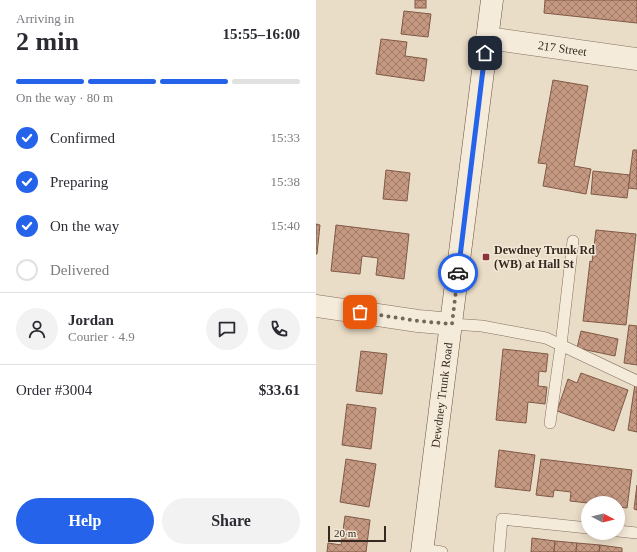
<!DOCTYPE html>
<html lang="en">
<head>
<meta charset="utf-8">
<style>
	body { margin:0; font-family:"Times New Roman",serif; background:#f2f2f3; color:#2b2b33; height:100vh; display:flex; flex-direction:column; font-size:15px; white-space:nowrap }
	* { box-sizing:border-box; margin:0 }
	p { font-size:13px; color:#7c7c81 }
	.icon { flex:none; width:22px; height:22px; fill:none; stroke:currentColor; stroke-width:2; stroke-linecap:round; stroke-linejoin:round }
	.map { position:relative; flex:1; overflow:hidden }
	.details { display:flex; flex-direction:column; background:#fff; width:316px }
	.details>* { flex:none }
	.needle { width:26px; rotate:97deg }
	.fabs { position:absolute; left:265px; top:496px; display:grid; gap:8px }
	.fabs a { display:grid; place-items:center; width:44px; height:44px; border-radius:50%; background:#fff; box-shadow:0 2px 10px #0003; font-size:20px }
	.scale { position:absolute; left:12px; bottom:10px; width:58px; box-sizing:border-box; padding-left:4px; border:2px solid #362921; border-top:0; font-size:11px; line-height:14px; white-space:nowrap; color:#362921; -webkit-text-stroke:3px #f2e8d6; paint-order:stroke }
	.pin { position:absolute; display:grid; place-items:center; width:34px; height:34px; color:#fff; margin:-17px; border-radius:8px; box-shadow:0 2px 6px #0006 }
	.courier { position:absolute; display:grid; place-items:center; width:40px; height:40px; margin:-20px; border:3px solid #2563eb; border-radius:50%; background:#fff; color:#222; box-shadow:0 1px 5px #0007 }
	.summary em { font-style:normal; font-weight:800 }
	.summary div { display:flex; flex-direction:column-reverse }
	.summary { display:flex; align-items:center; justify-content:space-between; height:68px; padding:0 16px }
	h1 { font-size:26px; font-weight:800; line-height:30px }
	.bar { display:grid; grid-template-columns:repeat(4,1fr); gap:6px 4px; align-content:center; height:48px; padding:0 16px }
	.bar i { height:5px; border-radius:3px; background:#e1e1e2 }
	.bar .active { background:#2563eb }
	.bar p { grid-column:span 4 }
	.line { display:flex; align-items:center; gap:10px; padding:0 16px; border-top:1px solid #e1e1e2 }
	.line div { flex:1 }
	.round { display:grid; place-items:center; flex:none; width:42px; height:42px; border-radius:21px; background:#f2f2f3 }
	ol { padding:0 16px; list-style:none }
	li { display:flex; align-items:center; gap:12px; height:44px }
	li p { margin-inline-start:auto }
	li .icon { padding:4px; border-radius:50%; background:#2563eb; color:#fff; stroke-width:4 }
	li:last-child { color:#7c7c81 }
	li i { width:22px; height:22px; border:2px solid #e1e1e2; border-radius:50% }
	.action { display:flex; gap:8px; margin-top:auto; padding:8px 16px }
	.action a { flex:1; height:46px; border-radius:24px; background:#2563eb; color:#fff; font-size:16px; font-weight:800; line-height:46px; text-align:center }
	.action a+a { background:#f2f2f3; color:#2b2b33 }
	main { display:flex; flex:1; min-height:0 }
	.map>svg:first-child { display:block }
	.building { fill:url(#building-cross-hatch); stroke:#805947 }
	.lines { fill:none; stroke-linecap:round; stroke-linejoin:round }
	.lane-casing { stroke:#846f5e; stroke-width:12 }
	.street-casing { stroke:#846f5e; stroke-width:23 }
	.secondary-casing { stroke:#665141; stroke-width:23 }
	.lane { stroke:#f5ebda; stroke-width:11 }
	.street { stroke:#f5ebda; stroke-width:22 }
	.secondary { stroke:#f5ebda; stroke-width:22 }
	.done { stroke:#75685b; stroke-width:4; stroke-dasharray:0 7.2 }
	.route { stroke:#2563eb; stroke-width:5 }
	.poi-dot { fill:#8d353c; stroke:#f2e8d6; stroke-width:1.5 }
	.labels { text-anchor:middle; stroke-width:3; stroke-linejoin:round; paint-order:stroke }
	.street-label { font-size:12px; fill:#362921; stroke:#f2e8d6 }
	.poi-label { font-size:12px; font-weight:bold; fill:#362921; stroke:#f2e8d6; text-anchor:start }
</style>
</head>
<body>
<main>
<section class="details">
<div class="summary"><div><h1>2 min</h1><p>Arriving in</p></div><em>15:55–16:00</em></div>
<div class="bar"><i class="active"></i><i class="active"></i><i class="active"></i><i></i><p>On the way · 80 m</p></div>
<ol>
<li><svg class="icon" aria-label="check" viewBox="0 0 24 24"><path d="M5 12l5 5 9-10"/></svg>Confirmed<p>15:33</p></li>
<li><svg class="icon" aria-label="check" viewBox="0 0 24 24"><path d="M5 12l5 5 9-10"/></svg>Preparing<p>15:38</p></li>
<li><svg class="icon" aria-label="check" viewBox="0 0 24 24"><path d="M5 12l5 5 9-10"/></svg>On the way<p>15:40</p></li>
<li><i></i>Delivered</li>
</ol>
<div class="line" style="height:72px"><a class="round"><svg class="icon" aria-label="person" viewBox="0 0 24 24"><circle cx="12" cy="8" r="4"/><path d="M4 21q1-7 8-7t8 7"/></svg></a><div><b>Jordan</b><p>Courier · 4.9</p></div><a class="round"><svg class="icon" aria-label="chat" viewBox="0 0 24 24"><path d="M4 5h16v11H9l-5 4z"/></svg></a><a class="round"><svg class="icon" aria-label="phone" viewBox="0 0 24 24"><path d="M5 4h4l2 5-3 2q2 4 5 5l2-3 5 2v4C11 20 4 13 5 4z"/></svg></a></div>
<div class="line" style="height:52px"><div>Order #3004</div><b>$33.61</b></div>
<div class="action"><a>Help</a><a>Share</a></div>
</section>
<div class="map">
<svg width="321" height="552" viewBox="0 0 321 552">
	<defs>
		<pattern id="building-cross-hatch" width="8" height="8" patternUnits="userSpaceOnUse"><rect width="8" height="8" fill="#c49881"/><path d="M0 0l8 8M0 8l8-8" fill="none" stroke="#a07c69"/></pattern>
	</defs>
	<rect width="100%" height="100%" fill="#eaddc7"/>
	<!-- building -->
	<g class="building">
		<rect x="99" y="0" width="11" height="8"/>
		<path d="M229 0H321V23L228 13Z"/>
		<path d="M88 11 115 14 112 37 85 34Z"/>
		<path d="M65 39 91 42 89 56 111 59 108 81 60 74Z"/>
		<path d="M237 80 272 86 258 166 275 169 270 194 227 186 231 164 222 163Z"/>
		<path d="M317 150H321V189L312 188Z"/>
		<path d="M70 170 94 173 91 201 67 199Z"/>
		<path d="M277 171 314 175 311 198 275 194Z"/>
		<path d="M0 224 4 225 1 254H0Z"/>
		<path d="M20 225 93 234 88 279 60 275 62 258 46 256 44 274 15 271Z"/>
		<path d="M280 230 320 234 310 325 267 321 274 261 276 262Z"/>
		<path d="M313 325 321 326V365L308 363Z"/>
		<path d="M265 331 302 339 299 356 261 348Z"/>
		<path d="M187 349 232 354 230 372 223 371 222 386 231 387 229 404 212 402 210 423 180 420Z"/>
		<path d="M45 351 71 354 66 394 40 391Z"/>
		<path d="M265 373 312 390 298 431 241 411 252 379 261 383Z"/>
		<path d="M319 384H321V432L312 430Z"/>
		<path d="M31 404 60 408 55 449 26 445Z"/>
		<path d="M183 450 219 455 214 491 179 487Z"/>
		<path d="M30 459 60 464 53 507 24 502Z"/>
		<path d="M225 459 316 470 311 508 302 507V503H272L254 501 255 492 238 490 237 497 220 495Z"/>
		<path d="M321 485V510L318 509Z"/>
		<path d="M29 516 54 520 50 552H11L12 543 25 545Z"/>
		<path d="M216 538 239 541 238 552H215Z"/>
		<path d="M239 541 261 543 260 552H238Z"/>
		<path d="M261 543 284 545 283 552H260Z"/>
		<path d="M284 545 306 548V552H283Z"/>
	</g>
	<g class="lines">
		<defs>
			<g id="lane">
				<path d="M136 324 166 326 230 338 321 381"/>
				<path d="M234 423 245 345 257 241"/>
				<path d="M302 531 321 533"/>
				<path d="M106 549 126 552"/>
				<path d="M183 552 186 519 272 528"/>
			</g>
			<g id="street">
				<path id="s1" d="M171 38 321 59"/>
				<path d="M0 306 102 321 136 324"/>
			</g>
			<g id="secondary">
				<path id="s2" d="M106 552 176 0"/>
			</g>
		</defs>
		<!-- lane casing -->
		<use href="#lane" class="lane-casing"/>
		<!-- street casing -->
		<use href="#street" class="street-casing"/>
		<!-- secondary casing -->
		<use href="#secondary" class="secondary-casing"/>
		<!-- lane -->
		<use href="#lane" class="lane"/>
		<!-- street -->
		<use href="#street" class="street"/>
		<!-- secondary -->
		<use href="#secondary" class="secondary"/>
	</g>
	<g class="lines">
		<!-- done -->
		<path class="done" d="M44 312 102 321 136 324 142 273"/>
		<!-- route -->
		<path class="route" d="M142 273 169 53"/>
	</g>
	<!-- markers -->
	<rect class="poi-dot" x="166" y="253" width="8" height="8" rx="2"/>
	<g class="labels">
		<!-- street labels -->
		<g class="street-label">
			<text dy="4" stroke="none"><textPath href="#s1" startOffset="76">217 Street</textPath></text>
			<text dy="4" stroke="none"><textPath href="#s2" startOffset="158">Dewdney Trunk Road</textPath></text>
		</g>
		<!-- poi labels -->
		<g class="poi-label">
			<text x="178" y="254">Dewdney Trunk Rd<tspan x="178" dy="14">(WB) at Hall St</tspan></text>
		</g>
	</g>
</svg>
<div class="fabs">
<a><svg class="needle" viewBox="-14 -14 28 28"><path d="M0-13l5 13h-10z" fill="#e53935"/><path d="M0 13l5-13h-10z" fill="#7c7c81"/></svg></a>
</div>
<div class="scale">20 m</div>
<div class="pin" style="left:44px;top:312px;background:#ea580c"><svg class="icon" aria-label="bag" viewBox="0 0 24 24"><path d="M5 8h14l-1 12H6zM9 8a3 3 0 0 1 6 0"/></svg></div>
<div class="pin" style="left:169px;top:53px;background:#1f2937"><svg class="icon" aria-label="home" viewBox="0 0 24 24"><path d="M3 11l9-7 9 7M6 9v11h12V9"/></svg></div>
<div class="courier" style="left:142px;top:273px"><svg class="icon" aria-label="car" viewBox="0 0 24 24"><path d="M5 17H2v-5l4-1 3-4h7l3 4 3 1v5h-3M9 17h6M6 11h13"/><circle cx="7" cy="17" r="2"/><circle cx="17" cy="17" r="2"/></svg></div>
</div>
</main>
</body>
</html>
